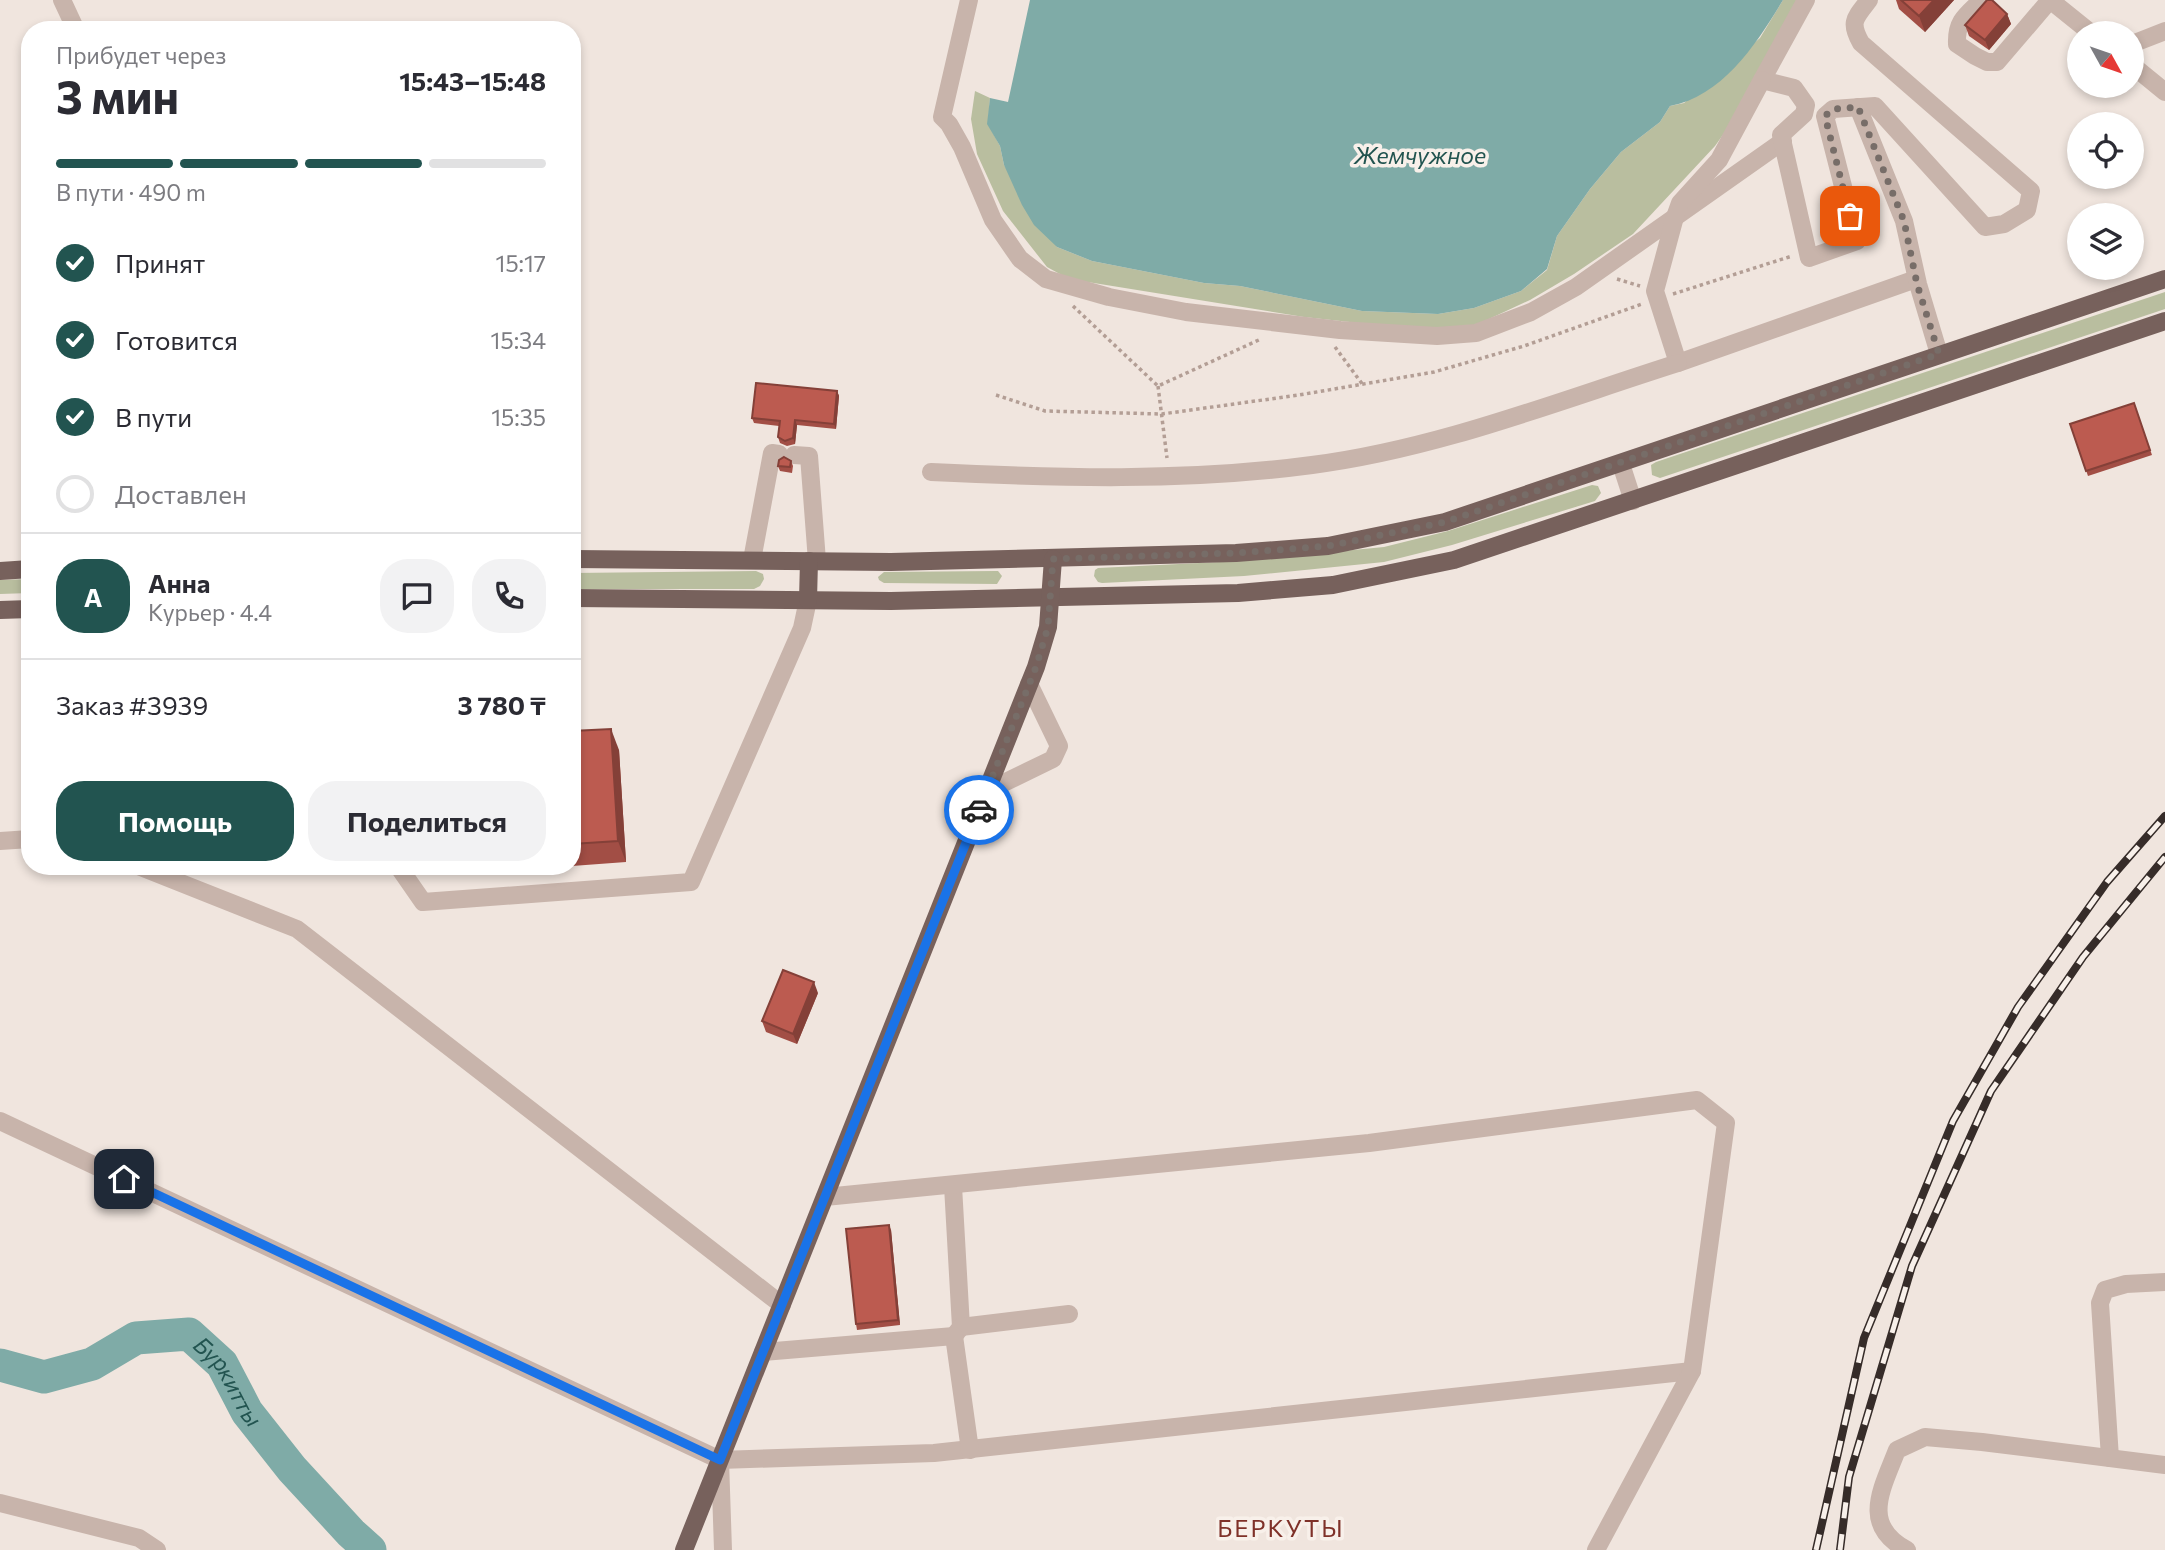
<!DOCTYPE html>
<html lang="ru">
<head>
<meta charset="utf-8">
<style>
	body { margin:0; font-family:Commissioner,sans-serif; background:#f2f2f3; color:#2b2b33; height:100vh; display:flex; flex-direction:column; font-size:26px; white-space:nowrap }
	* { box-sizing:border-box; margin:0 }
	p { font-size:23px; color:#7c7c81 }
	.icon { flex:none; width:38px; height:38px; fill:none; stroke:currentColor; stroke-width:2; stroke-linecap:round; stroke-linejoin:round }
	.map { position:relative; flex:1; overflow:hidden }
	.side { position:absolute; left:21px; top:21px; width:560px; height:854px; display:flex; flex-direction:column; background:#fff; border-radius:28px; box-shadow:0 4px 10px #0003 }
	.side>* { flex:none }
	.needle { width:46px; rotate:130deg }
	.fabs { position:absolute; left:2067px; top:21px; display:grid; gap:14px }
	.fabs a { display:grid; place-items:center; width:77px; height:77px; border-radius:50%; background:#fff; box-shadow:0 4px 10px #0003; font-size:35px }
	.pin { position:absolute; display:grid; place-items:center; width:60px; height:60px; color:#fff; margin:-30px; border-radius:14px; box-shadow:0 4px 10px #0006 }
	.courier { position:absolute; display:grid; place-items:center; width:70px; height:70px; margin:-35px; border:5px solid #1a73e8; border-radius:50%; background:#fff; color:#222; box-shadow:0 2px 9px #0007 }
	.summary em { font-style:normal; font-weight:700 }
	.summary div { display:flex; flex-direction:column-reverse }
	.summary { display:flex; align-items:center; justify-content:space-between; height:119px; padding:0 35px }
	h1 { font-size:46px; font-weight:700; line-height:52px }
	.bar { display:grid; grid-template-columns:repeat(4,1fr); gap:10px 7px; align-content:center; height:84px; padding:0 35px }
	.bar i { height:9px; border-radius:5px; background:#e1e1e2 }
	.bar .selected { background:#225450 }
	.bar p { grid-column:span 4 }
	.line { display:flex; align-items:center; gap:18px; padding:0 35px; border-top:2px solid #e1e1e2 }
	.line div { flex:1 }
	.round { display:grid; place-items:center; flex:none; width:74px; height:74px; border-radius:28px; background:#f2f2f3 }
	ol { padding:0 35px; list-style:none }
	li { display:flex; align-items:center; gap:21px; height:77px }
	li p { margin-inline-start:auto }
	li .icon { padding:7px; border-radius:50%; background:#225450; color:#fff; stroke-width:4 }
	li:last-child { color:#7c7c81 }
	li i { width:38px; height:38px; border:4px solid #e1e1e2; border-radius:50% }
	.action { display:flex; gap:14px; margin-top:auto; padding:14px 35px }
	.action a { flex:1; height:80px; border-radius:28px; background:#225450; color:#fff; font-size:28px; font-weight:700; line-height:80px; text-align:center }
	.action a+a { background:#f2f2f3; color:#2b2b33 }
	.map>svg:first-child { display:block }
	.green { fill:#b9be9f }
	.water { fill:#7faba7 }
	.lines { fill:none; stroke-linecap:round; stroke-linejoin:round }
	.river { stroke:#7faba7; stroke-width:33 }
	.path { stroke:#b39e95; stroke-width:3.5; stroke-dasharray:3.5 3.5; stroke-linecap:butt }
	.minor { stroke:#c8b4ab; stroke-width:18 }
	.major { stroke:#77615c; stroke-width:18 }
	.rail-casing { stroke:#362c29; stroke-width:8 }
	.rail { stroke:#f8f0ea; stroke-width:5; stroke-dasharray:16; stroke-linecap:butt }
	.wall { fill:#a24e45 }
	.shaded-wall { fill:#844038 }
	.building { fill:#bc5b50; stroke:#844038; stroke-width:2 }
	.done { stroke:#776d68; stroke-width:7; stroke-dasharray:0 12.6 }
	.route { stroke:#1a73e8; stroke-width:9 }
	.labels { text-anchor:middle; stroke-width:7; stroke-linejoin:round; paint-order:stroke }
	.water-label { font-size:23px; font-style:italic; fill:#225450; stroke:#f8f0ea }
	.quarter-label { font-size:24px; letter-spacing:2px; fill:#7f3129; stroke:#f8f0ea }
</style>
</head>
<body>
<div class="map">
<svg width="2165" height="1550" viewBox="0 0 2165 1550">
	<rect width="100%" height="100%" fill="#f0e5de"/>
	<!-- green -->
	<g class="green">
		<path d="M1783 0H1806L1762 80 1715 146 1633 234 1574 274 1530 300 1474 326 1423 330 1304 317 1069 279 1047 267 1003 211 977 154 971 119 975 91 990 98 988 124 1000 146 1004 165 1057 247 1092 261 1204 283 1240 286 1362 311 1438 314 1474 308 1521 291 1547 270 1557 236 1590 189 1621 152 1660 122 1670 106 1684 103 1760 38Z"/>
		<path d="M2165 292V309L1660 478 1652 475 1651 465 1656 462Z"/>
		<path d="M1592 485 1598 486 1601 493 1595 501 1452 545 1384 562 1244 576 1102 583 1098 582 1094 576 1095 570 1098 568 1240 561 1384 547 1448 531Z"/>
		<path d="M756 571 763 574 764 579 760 586 754 589H572V573Z"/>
		<path d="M995 571H998L1002 576 997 584 884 583 879 580 878 577 884 572Z"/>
		<path d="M30 579V593L0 594V580Z"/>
	</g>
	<!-- water -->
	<path class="water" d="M1030 0H1783C1757 43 1723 96 1670 106L1660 122 1621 152 1590 189 1557 236 1547 269 1521 291 1474 308 1438 314 1362 311 1240 286 1204 283 1092 261 1057 247 1034 225 1022 205 1004 165 1000 146 987 124 990 98 1008 102Z"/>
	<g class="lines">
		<!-- river -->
		<path class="river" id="s1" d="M0 1365 44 1377 92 1364 136 1338 189 1334 222 1364 247 1412 292 1469 351 1533 370 1550"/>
		<!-- path -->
		<g class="path">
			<path d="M1617 279 1640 286"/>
			<path d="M1673 294 1792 256"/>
			<path d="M1073 306 1158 386 1261 339"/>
			<path d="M1335 347 1363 385"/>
			<path d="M1158 386 1167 458"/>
			<path d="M996 395 1045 411 1162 414 1299 395 1434 372 1524 346 1642 304"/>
		</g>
		<!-- minor -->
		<g class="minor">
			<path d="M62 0 76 30"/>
			<path d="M969 0 942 117 949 124 962 147 993 220 1020 259 1046 279 1109 297 1186 312 1340 330 1437 336 1476 333 1531 312 1576 287 1783 141"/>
			<path d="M1806 0 1762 80 1794 88 1806 105 1804 114 1781 135 1809 258 1857 241 1825 116 1833 109 1875 106 1985 227 2004 224 2027 210 2031 191 1861 43C1849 22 1855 18 1869 0"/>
			<path d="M1982 0C1966 15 1956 21 1957 44L1975 56 1987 62H1997L2050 0 2091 33"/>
			<path d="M2132 44 2165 31"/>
			<path d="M2132 65 2165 92"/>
			<path d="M1762 80 1719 160 1680 203 1675 217 1655 291 1678 363 1916 279"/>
			<path d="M1858 107 1904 221 1918 284 1939 354"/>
			<path d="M794 455 809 456 817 561"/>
			<path d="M1621 464 1633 501"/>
			<path d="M931 472C1058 478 1185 482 1312 465 1437 449 1558 401 1678 363"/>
			<path d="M752 560 772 453 779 454"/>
			<path d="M987 791 1053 759 1059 746 1029 684"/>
			<path d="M0 841 30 839"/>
			<path d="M138 866 297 929 782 1305"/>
			<path d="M398 866 423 902 691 882 802 628 808 600"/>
			<path d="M0 1121 720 1460 934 1453 1692 1371"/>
			<path d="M953 1186 961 1327 954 1336"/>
			<path d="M825 1197 1369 1143 1697 1100 1726 1123 1692 1371 1596 1550"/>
			<path d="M961 1327 1069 1314"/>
			<path d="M763 1352 954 1336 970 1450"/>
			<path d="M2110 1458 2100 1303 2105 1290 2126 1284 2165 1282"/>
			<path d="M720 1460 723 1550"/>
			<path d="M0 1503 139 1538 157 1550"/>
			<path d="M1907 1550C1860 1525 1882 1489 1897 1450L1925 1437 1982 1442 2165 1465"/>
		</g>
		<!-- major -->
		<g class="major">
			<path d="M572 559 891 562 1236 553 1328 546 1445 522 2165 279"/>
			<path d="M0 571 30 569"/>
			<path d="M572 598 891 601 1238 593 1333 585 1454 560 2165 321"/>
			<path d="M808 600 809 561"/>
			<path d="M0 610 30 609"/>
			<path d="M684 1550 1036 667 1048 627 1053 559"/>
		</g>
		<defs>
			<g id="rail">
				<path d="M1816 1550 1864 1338 1953 1121 2018 1007 2107 882 2165 816"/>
				<path d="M1840 1550 1849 1477 1912 1266 1991 1091 2083 957 2165 857"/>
			</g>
		</defs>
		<!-- rail casing -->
		<use href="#rail" class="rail-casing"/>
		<!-- rail -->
		<use href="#rail" class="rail"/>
	</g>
	<!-- wall -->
	<g class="wall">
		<path d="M1896 0H1954L1925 32 1899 9Z"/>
		<path d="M2007 14 2011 24 1989 50 1969 36 1965 25Z"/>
		<path d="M837 391 839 396 836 429 797 425 795 444 787 446 780 443 778 437 779 426 754 423 752 418Z"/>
		<path d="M2134 403 2152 455 2088 476 2070 424Z"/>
		<path d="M791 461 793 466 792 473 780 471 778 466Z"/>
		<path d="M572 731 619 750 626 862 572 866Z"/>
		<path d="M456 866H562L458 873Z"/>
		<path d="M818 993 797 1044 766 1032 762 1021Z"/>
		<path d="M891 1230 900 1325 857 1330 856 1324Z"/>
	</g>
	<!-- shaded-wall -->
	<g class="shaded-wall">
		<path d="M1934 0H1954L1925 32 1919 16Z"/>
		<path d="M2007 14 2011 24 1989 50 1985 40Z"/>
		<path d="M837 391 839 396 836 429 834 424Z"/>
		<path d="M795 420 797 425 795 444 793 438Z"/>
		<path d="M611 729 619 750 626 862 618 841Z"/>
		<path d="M814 982 818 993 797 1044 793 1034Z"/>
		<path d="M889 1225 891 1230 900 1325 898 1320Z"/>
	</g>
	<!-- building -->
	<g class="building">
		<path d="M1901 0H1934L1919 16Z"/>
		<path d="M1987 0H1992L2007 14 1985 40 1965 25Z"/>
		<path d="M756 383 837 391 834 424 795 420 793 438 785 441 778 437 780 421 752 418Z"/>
		<path d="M2134 403 2150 450 2086 471 2070 424Z"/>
		<path d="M784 457 791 461 790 467 778 466 779 460Z"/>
		<path d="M611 729 618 841 572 844V731Z"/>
		<path d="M783 970 814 982 793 1034 762 1021Z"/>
		<path d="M889 1225 898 1320 856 1324 846 1229Z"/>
	</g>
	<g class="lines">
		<!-- done -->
		<path class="done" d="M979 810 1036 667 1048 627 1053 559 1236 553 1328 546 1445 522 1939 354 1917 284 1904 221 1858 107 1833 109 1825 116 1850 216"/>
		<!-- route -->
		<path class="route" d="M124 1179 720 1460 979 810"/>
	</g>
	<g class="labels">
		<!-- water labels -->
		<g class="water-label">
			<text x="1420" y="164">Жемчужное</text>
			<text dy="8" stroke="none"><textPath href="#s1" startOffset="262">Буркитты</textPath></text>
		</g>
		<!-- quarter labels -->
		<g class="quarter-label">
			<text x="1281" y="1537">БЕРКУТЫ</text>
		</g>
	</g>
</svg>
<div class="fabs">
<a><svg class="needle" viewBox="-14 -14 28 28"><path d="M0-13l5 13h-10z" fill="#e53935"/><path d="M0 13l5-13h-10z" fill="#7c7c81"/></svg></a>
<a><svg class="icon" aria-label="locate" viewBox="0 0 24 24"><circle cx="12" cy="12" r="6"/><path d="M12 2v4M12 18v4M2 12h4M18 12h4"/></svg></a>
<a><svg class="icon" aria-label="layers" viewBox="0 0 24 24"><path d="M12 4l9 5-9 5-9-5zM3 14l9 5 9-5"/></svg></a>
</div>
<div class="pin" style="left:1850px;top:216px;background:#ea580c"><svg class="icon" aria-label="bag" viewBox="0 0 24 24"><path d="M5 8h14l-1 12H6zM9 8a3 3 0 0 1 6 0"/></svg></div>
<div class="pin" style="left:124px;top:1179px;background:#1f2937"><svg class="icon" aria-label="home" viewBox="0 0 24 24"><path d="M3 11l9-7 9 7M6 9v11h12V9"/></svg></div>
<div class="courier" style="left:979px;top:810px"><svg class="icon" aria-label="car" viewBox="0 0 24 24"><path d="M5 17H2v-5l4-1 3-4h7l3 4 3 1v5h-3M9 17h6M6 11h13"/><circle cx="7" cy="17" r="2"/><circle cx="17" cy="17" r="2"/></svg></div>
<section class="side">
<div class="summary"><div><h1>3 мин</h1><p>Прибудет через</p></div><em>15:43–15:48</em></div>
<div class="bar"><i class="selected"></i><i class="selected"></i><i class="selected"></i><i></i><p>В пути · 490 m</p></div>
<ol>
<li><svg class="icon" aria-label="check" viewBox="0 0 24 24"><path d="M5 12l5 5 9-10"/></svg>Принят<p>15:17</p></li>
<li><svg class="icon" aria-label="check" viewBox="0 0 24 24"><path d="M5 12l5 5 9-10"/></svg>Готовится<p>15:34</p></li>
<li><svg class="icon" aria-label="check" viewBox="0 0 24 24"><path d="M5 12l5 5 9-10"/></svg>В пути<p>15:35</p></li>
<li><i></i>Доставлен</li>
</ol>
<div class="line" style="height:126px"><b class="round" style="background:#225450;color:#fff">А</b><div><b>Анна</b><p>Курьер · 4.4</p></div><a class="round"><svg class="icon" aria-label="chat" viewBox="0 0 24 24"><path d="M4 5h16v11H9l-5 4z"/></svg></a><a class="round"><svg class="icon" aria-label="phone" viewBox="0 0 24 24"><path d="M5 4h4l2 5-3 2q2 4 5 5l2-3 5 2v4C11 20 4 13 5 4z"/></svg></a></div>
<div class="line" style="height:91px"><div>Заказ #3939</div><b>3 780 ₸</b></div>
<div class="action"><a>Помощь</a><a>Поделиться</a></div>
</section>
</div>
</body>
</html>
